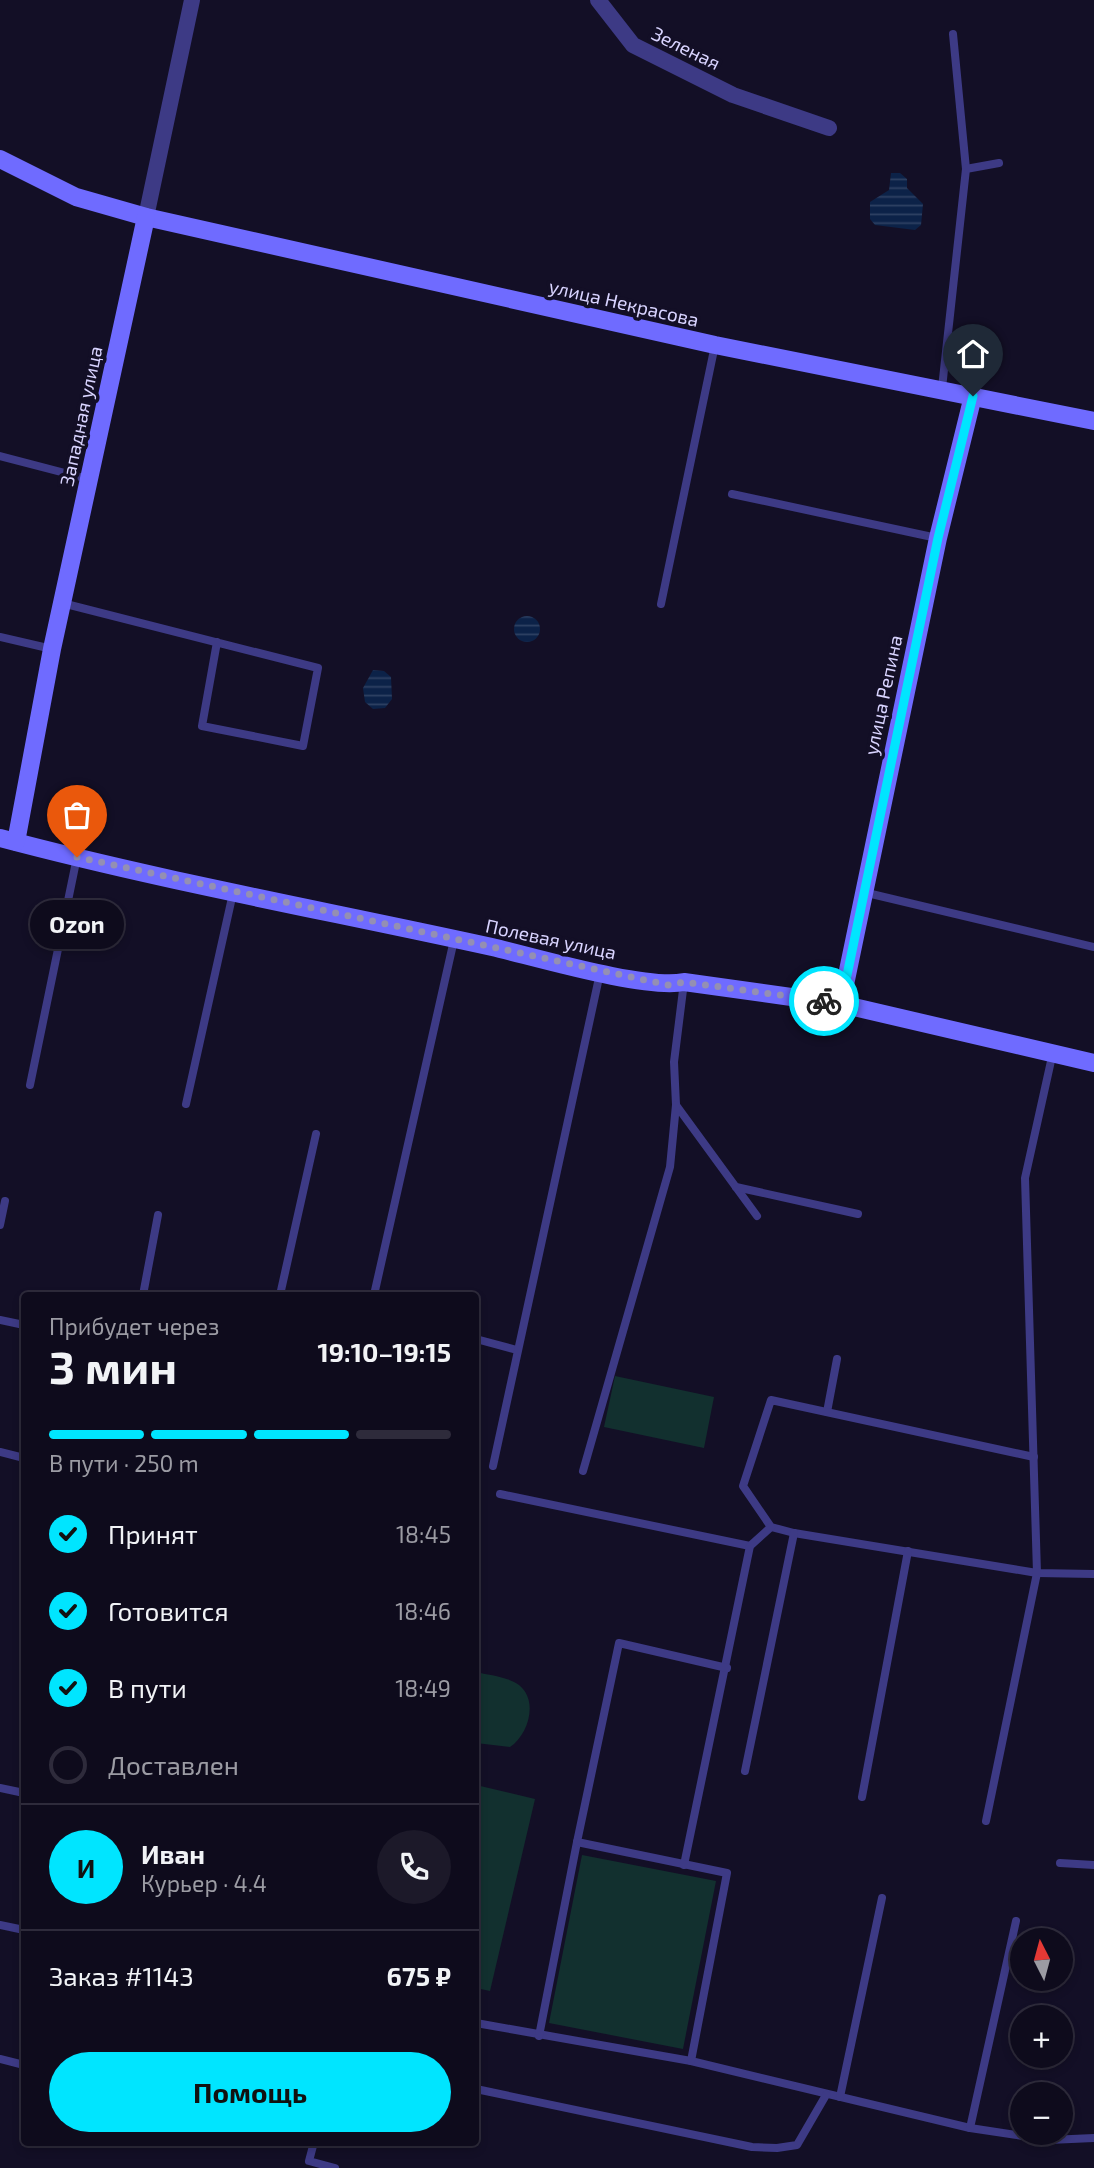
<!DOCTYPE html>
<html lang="ru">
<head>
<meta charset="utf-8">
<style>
	body { margin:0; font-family:"Exo 2",sans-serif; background:#1c1929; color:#f1f3f6; height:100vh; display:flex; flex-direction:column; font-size:26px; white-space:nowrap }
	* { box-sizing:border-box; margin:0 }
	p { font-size:23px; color:#9b9ba3 }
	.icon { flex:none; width:38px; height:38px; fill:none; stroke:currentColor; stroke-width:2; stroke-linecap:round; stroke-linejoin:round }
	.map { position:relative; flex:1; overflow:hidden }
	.details { position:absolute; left:21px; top:1292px; width:458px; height:854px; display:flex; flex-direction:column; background:#0e0b1c; border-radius:7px; box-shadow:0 4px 10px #0003,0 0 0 2px #2e2b3b }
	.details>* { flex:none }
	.needle { width:46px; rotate:354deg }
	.fabs { position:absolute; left:1010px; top:1928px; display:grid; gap:14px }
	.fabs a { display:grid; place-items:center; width:63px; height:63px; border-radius:50%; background:#0e0b1c; box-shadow:0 4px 10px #0003,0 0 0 2px #2e2b3b; font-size:35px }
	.pin { position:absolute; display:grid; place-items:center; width:60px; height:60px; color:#fff; margin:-72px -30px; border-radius:50% 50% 50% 0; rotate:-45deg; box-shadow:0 0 7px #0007 }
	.pin .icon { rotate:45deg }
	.courier { position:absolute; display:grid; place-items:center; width:70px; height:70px; margin:-35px; border:5px solid #00e5ff; border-radius:50%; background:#fff; color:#222; box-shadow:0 2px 9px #0007 }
	.bubble { position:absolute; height:49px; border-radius:24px; background:#0e0b1c; box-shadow:0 4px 10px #0003,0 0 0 2px #2e2b3b; font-size:23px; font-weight:700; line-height:49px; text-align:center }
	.head em { font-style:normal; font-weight:700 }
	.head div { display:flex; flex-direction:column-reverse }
	.head { display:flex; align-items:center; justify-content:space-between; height:119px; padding:0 28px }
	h1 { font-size:46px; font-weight:700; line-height:52px }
	.bar { display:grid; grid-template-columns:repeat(4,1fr); gap:10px 7px; align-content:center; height:84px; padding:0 28px }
	.bar i { height:9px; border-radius:5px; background:#2e2b3b }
	.bar .on { background:#00e5ff }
	.bar p { grid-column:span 4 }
	.line { display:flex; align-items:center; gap:18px; padding:0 28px; border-top:2px solid #2e2b3b }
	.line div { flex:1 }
	.round { display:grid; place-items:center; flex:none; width:74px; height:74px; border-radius:37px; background:#1c1929 }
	ol { padding:0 28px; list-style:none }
	li { display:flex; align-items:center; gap:21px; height:77px }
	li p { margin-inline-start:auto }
	li .icon { padding:7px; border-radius:50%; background:#00e5ff; color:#111; stroke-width:4 }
	li:last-child { color:#9b9ba3 }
	li i { width:38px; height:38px; border:4px solid #2e2b3b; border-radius:50% }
	.button { display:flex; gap:14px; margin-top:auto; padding:14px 28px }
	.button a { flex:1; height:80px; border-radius:42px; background:#00e5ff; color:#111; font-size:28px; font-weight:700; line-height:80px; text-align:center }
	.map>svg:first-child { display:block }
	.park { fill:#12302f }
	.water { fill:url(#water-rules) }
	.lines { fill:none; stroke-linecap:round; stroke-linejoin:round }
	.lane { stroke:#3d3a85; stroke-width:8 }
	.street { stroke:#3d3a85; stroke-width:16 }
	.secondary { stroke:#6f6bff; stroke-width:18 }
	.done { stroke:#948fb3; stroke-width:7; stroke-dasharray:0 12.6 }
	.route { stroke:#00e5ff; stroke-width:9 }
	.labels { text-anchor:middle; stroke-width:7; stroke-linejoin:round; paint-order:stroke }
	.street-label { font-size:19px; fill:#d9d4ff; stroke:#130f26 }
</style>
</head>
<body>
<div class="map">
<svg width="1094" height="2168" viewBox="0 0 1094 2168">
	<defs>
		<pattern id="water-rules" width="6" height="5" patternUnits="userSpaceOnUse" patternTransform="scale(1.75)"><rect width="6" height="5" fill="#0c2248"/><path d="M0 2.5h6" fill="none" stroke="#2f4163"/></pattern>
	</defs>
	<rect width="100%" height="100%" fill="#130f26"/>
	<!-- park -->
	<g class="park">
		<path d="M615 1376 714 1397 704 1448 604 1427Z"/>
		<path d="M476 1672C488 1675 509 1677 519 1685 539 1701 528 1735 510 1747L476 1743Z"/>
		<path d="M476 1785 535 1799 490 1991 476 1988Z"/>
		<path d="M582 1855 716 1881 683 2049 549 2023Z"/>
	</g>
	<!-- water -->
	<g class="water">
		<path d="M891 173H900L907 179V188L923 204 921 225 915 230 875 225 870 219V202L889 190Z"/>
		<circle cx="527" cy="629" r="13"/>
		<path d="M373 670 384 671 391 677 392 699 385 708 373 709 365 702 363 688Z"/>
	</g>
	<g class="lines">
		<!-- lane -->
		<g class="lane">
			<path d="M953 34 966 169"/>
			<path d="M942 388 966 169 999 163"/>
			<path d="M0 456 88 479"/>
			<path d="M732 494 937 538"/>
			<path d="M62 603 318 668 303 746 202 726 217 642"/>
			<path d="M661 604 715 345"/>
			<path d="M0 637 52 649"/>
			<path d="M863 892 1094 947"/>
			<path d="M684 982 674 1062 676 1105 757 1216"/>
			<path d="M30 1085 77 857"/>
			<path d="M186 1104 233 893"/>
			<path d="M736 1187 858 1214"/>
			<path d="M0 1225 5 1201"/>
			<path d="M143 1295 158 1215"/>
			<path d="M280 1295 316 1134"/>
			<path d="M374 1295 454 940"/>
			<path d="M0 1320 24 1325"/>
			<path d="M476 1339 517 1350"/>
			<path d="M827 1412 837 1359"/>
			<path d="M0 1452 24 1458"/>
			<path d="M1034 1457 771 1400 743 1486 771 1527 794 1533 1037 1573 1094 1574"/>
			<path d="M493 1466 600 973"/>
			<path d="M583 1471 670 1167 676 1105"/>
			<path d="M500 1494 750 1546"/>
			<path d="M745 1771 794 1533"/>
			<path d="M0 1788 24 1793"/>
			<path d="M862 1797 908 1551"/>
			<path d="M986 1821 1037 1573 1025 1178 1053 1052"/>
			<path d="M1060 1863 1094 1865"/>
			<path d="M684 1865 750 1546 771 1527"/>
			<path d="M0 1925 24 1930"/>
			<path d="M476 2023 691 2061 970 2128 1049 2140 1094 2138"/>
			<path d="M539 2036 577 1842"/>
			<path d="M0 2059 24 2065"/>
			<path d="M691 2061 727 1873 577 1842 619 1643 727 1668"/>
			<path d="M476 2089 752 2147 777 2148 797 2145 826 2095"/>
			<path d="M840 2097 882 1898"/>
			<path d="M970 2128 1016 1921"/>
			<path d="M314 2142 309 2161 335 2168"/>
		</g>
		<!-- street -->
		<g class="street">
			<path d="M598 0 633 45 733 95 829 128"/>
			<path d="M146 217 192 0"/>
		</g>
		<!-- secondary -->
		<g class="secondary">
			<path d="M0 159 76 197 146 217 715 345 1094 421"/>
			<path d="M0 838C162 881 328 911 492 947 535 957 646 990 684 982L841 1004 1094 1063"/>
			<path d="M16 842 52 649 146 217"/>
			<path d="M841 1004 938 538 973 396"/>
		</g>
	</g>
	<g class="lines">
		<!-- done -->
		<path class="done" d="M77 857 668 985 684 982 824 1001"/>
		<!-- route -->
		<path class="route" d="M824 1001 841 1004 938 538 973 396"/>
	</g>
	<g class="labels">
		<!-- street labels -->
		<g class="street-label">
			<text transform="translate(686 48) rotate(26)" y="7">Зеленая</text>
			<text transform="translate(624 303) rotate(13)" y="7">улица Некрасова</text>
			<text transform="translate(81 416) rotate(-78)" y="7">Западная улица</text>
			<text transform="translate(883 695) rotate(-78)" y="7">улица Репина</text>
			<text transform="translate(551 939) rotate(12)" y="7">Полевая улица</text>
		</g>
	</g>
</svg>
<div class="fabs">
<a><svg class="needle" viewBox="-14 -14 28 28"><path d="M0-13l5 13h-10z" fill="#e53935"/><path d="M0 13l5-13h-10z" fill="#9b9ba3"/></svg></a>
<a>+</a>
<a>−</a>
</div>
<div class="pin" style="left:77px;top:857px;background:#ea580c"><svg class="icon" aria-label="bag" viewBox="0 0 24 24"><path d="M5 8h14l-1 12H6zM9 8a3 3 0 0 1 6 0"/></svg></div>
<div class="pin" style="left:973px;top:396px;background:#1f2937"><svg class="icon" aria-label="home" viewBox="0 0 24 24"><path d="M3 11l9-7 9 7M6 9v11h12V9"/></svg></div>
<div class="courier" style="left:824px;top:1001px"><svg class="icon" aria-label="bike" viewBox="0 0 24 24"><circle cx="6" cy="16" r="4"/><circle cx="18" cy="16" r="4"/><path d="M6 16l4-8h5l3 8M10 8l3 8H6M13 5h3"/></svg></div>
<div class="bubble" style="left:30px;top:900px;width:94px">Ozon</div>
<section class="details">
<div class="head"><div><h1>3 мин</h1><p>Прибудет через</p></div><em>19:10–19:15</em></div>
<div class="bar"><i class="on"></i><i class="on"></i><i class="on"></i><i></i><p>В пути · 250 m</p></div>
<ol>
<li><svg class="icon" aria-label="check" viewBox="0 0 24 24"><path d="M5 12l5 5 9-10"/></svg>Принят<p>18:45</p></li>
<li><svg class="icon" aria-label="check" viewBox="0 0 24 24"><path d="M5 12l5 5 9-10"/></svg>Готовится<p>18:46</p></li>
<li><svg class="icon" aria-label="check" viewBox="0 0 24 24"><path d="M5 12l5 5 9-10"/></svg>В пути<p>18:49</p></li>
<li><i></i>Доставлен</li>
</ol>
<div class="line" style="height:126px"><b class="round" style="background:#00e5ff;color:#111">И</b><div><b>Иван</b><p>Курьер · 4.4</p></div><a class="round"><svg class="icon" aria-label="phone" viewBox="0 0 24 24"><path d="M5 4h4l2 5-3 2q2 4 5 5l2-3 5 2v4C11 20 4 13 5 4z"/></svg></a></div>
<div class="line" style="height:91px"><div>Заказ #1143</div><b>675 ₽</b></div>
<div class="button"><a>Помощь</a></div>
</section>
</div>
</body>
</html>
